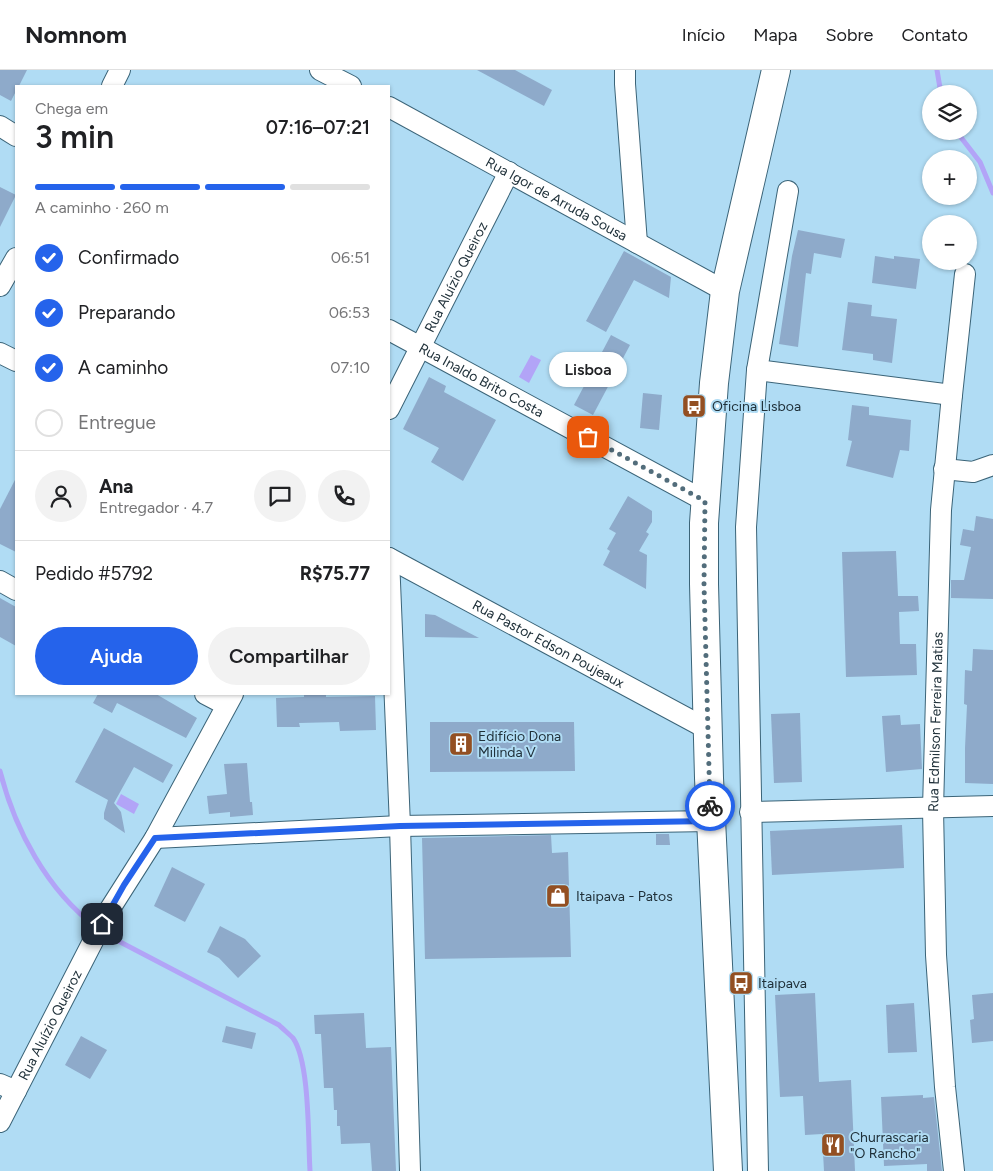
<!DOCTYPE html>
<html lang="pt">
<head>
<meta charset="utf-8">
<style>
	body { margin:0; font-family:Figtree,sans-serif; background:#f2f2f2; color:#202124; height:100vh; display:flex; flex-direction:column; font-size:19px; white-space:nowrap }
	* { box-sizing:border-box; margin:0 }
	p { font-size:16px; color:#757577 }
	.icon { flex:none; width:28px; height:28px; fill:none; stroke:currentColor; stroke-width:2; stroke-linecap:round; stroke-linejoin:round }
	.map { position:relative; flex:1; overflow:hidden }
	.sheet { position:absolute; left:15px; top:15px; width:375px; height:610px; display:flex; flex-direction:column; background:#fff; border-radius:0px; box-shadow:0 1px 4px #0004 }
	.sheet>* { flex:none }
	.tools { position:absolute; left:922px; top:15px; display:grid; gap:10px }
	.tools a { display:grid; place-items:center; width:55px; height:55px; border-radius:50%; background:#fff; box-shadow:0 1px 4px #0004; font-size:25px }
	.pin { position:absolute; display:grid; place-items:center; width:42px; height:42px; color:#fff; margin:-21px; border-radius:10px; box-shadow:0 2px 8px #0006 }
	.courier { position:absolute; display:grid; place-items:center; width:50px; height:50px; margin:-25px; border:4px solid #2563eb; border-radius:50%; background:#fff; color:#222; box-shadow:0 1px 6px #0007 }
	.bubble { position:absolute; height:35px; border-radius:18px; background:#fff; box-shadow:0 1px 4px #0004; font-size:16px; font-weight:600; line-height:35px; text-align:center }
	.head em { font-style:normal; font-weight:600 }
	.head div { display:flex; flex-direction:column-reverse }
	.head { display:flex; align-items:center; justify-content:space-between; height:85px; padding:0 20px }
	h1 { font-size:32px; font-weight:600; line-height:38px }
	.bar { display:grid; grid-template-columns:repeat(4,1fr); gap:8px 5px; align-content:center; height:60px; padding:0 20px }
	.bar i { height:6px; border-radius:4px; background:#e0e0e0 }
	.bar .on { background:#2563eb }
	.bar p { grid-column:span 4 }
	.line { display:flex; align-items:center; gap:12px; padding:0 20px; border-top:1px solid #e0e0e0 }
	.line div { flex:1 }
	.round { display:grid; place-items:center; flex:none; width:52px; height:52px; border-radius:26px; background:#f2f2f2 }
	ol { padding:0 20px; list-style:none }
	li { display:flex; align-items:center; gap:15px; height:55px }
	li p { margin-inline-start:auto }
	li .icon { padding:5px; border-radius:50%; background:#2563eb; color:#fff; stroke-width:4 }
	li:last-child { color:#757577 }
	li i { width:28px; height:28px; border:2px solid #e0e0e0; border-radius:50% }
	.cta { display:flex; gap:10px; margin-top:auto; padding:10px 20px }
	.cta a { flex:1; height:58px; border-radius:30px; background:#2563eb; color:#fff; font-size:20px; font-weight:600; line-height:58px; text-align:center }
	.cta a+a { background:#f2f2f2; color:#202124 }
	header { display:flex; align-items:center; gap:30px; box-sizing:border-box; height:70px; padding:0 25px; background:#fff; border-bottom:1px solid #e0e0e0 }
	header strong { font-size:24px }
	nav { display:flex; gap:28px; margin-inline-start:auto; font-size:18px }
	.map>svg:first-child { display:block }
	.water { fill:#b2a4f7 }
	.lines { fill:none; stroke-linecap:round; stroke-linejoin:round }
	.stream { stroke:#b2a4f7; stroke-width:5 }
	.building { fill:#8eaaca }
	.minor-casing { stroke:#3b6478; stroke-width:22 }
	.primary-casing { stroke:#3b6478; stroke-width:30 }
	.minor { stroke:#fff; stroke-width:20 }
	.primary { stroke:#fff; stroke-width:28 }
	.done { stroke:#526d7b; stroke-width:5; stroke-dasharray:0 9 }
	.route { stroke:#2563eb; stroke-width:6 }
	.labels { text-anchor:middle; stroke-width:4; stroke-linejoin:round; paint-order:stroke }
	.street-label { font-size:14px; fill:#20313a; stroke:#b0dcf4 }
	.poi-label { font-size:14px; fill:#20313a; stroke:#b0dcf4; text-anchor:start }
</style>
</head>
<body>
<header>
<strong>Nomnom</strong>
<nav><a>Início</a><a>Mapa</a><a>Sobre</a><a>Contato</a></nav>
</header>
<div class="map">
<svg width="993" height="1101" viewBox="0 0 993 1101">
	<rect width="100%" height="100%" fill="#b0dcf4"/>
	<!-- water -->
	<g class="water">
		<path d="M531 285 541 290 529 313 519 307Z"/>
		<path d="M121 724 139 734 134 744 116 734Z"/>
	</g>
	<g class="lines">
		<!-- stream -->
		<g class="stream">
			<path d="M937 0 941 24"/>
			<path d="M956 61 980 92 993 123"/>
			<path d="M0 701C15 760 47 820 96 857"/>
			<path d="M103 863 279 955C283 959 289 964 293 968 310 992 308 1070 310 1101"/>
		</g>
	</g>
	<!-- building -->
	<g class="building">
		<path d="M0 0H27L19 16H16V21L11 31 0 25Z"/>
		<path d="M477 0H515L552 20 544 36Z"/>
		<path d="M0 117 16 125 0 157Z"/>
		<path d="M798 160 845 169 841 188 814 183 811 204 806 203 798 277 779 274 792 186Z"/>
		<path d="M624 181 671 207 669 228 634 210 606 262 586 251Z"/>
		<path d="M875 186 894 189V186L920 189 916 219 872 213Z"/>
		<path d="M848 232 872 235 871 246 897 249 892 293 873 290V284L842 280Z"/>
		<path d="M611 265 630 275 593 345 574 335Z"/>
		<path d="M429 307 446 316 444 322 496 350 463 411 431 392 439 378 403 359Z"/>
		<path d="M643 323 662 325 659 360 640 358Z"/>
		<path d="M852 335 869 337V345L911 350 909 381 900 380 893 408 846 396 852 371 848 370Z"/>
		<path d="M16 408V482L0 474V439Z"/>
		<path d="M628 426 652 441V452L646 462 649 464 639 481 647 485 646 519 603 495 610 481 607 479 616 463 609 459Z"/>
		<path d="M976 446 993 449V529L951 528V510H964L971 477 960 475 963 459 974 461Z"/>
		<path d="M896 481 898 526H918L919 541 899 542 900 574H916L917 605 846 607 842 482Z"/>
		<path d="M0 528 16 537V576L0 567Z"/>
		<path d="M425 544 435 545 479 568 425 567Z"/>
		<path d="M973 579 993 580V714L965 713V678L967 635 964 634 965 600 972 601Z"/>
		<path d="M98 624H156L197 648 186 668 117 633 112 643 93 633Z"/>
		<path d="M304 624H326V627L375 626 376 660 340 661 339 652 299 653 300 657H277L276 628 304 627Z"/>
		<path d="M800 643 802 712 774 713 771 644Z"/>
		<path d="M900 645 901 655 920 654 922 699 886 702 882 646Z"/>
		<path d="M430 652H574L575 701 430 702Z"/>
		<path d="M104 658 173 695 163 713 134 697 114 733 121 742 125 763 104 749V743L108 730 75 712Z"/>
		<path d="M247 693 250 732H252L253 745 230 747V742L209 744 207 726 227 724 224 694Z"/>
		<path d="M902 755 904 798 772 805 770 761Z"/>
		<path d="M656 764H669L670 775H656Z"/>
		<path d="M551 765 552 783 568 782 571 887 425 889 422 768Z"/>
		<path d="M172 797 205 814 185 852 154 836Z"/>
		<path d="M220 856 245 869 261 886 238 908 219 888 207 882Z"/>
		<path d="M815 923 819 1012 851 1010 855 1101H824L822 1064 805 1065 803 1026 780 1027 775 925Z"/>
		<path d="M993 923V971L972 973 970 950 974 949 972 925Z"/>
		<path d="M914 933 917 982 888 983 886 935Z"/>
		<path d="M364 943 366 978 391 977 396 1101H372L370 1073 341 1074 340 1056H337V1040H334L333 1018H324L321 964H315L314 945Z"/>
		<path d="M226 956 256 963 252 979 222 972Z"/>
		<path d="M81 966 107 980 90 1009 65 995Z"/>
		<path d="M923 1025V1028L934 1027 942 1101H927V1094L884 1096 881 1027Z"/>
	</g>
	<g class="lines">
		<defs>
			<g id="minor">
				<path d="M320 0 351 16"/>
				<path d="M625 0V14L637 173"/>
				<path d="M112 16 120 0"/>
				<path id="s1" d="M389 37 725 221"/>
				<path d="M0 56 16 66"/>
				<path d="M0 216 16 188"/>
				<path id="s2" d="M389 260 705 431"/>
				<path d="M0 283 16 291"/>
				<path d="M757 300 952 325"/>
				<path id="s3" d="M389 339 509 102"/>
				<path d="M944 399 973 402 993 395"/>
				<path d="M389 488 400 756 410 1101"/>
				<path id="s4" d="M389 488 709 660"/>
				<path d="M0 511 16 520"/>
				<path d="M205 624 226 635"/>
				<path d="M750 742 993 736"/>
				<path d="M155 768 400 756 711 751"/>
				<path d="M0 1014 16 1021"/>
				<path id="s5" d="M0 1052 108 842 155 768 233 624"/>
				<path d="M758 1101 746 457 757 300 788 121"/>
				<path id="s6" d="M954 1101 945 1017 936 885 933 739 941 440 952 325 965 204"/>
			</g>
			<path id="primary" d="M728 1101 709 708 704 514V453L714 313 725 221 776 0"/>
		</defs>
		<!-- minor casing -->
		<use href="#minor" class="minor-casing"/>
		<!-- primary casing -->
		<use href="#primary" class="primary-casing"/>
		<!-- minor -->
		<use href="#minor" class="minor"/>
		<!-- primary -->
		<use href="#primary" class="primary"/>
	</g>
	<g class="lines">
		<!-- done -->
		<path class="done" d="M588 367 705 431 704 514 710 736"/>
		<!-- route -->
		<path class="route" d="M102 854 124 815 155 768 400 756 711 751 710 736"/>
	</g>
	<!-- icons -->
	<defs>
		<symbol id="bus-square" viewBox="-11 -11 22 22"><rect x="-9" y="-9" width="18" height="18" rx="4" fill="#934f22" stroke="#b0dcf4"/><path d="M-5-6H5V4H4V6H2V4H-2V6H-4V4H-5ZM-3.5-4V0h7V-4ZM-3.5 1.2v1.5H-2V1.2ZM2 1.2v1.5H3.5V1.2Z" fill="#fff"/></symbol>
		<symbol id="building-square" viewBox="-11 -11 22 22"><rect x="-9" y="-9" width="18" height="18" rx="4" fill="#934f22" stroke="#b0dcf4"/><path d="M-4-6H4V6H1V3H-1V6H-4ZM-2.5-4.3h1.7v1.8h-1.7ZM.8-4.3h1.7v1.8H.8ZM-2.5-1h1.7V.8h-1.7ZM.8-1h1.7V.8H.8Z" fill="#fff"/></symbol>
		<symbol id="shop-square" viewBox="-11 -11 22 22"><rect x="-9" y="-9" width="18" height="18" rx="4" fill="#934f22" stroke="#b0dcf4"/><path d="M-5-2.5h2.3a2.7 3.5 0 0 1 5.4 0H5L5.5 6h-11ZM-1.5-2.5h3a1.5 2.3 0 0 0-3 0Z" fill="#fff"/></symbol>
		<symbol id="restaurant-square" viewBox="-11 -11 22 22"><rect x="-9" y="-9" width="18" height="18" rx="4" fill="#934f22" stroke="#b0dcf4"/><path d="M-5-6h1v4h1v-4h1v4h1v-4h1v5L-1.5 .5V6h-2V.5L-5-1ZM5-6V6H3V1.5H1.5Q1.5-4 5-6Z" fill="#fff"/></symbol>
	</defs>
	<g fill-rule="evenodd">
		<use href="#bus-square" x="680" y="322" width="28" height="28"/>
		<use href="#building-square" x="447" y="660" width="28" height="28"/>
		<use href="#shop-square" x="544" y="812" width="28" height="28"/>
		<use href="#bus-square" x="727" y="899" width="28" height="28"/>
		<use href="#restaurant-square" x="819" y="1061" width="28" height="28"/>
	</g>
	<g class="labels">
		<!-- street labels -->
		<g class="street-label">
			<text dy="5" stroke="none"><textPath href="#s1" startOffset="191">Rua Igor de Arruda Sousa</textPath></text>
			<text dy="5" stroke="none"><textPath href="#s3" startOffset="148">Rua Aluízio Queiroz</textPath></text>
			<text dy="5" stroke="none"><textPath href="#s2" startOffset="105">Rua Inaldo Brito Costa</textPath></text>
			<text dy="5" stroke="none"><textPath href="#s4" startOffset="181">Rua Pastor Edson Poujeaux</textPath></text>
			<text dy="5" stroke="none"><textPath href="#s6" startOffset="450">Rua Edmilson Ferreira Matias</textPath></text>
			<text dy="5" stroke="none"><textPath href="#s5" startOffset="109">Rua Aluízio Queiroz</textPath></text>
		</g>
		<!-- poi labels -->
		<g class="poi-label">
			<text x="712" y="341">Oficina Lisboa</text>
			<text x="478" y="671">Edifício Dona<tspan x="478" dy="16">Milinda V</tspan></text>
			<text x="576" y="831">Itaipava - Patos</text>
			<text x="758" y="918">Itaipava</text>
			<text x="850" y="1072">Churrascaria<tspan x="850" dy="16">"O Rancho"</tspan></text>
		</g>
	</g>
</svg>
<div class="tools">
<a><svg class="icon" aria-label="layers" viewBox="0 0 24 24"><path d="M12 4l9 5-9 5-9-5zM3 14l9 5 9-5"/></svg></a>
<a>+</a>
<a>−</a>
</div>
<div class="pin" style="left:588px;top:367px;background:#ea580c"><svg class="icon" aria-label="bag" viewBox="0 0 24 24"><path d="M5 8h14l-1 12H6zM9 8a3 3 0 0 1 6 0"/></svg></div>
<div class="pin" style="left:102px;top:854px;background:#1f2937"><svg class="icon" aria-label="home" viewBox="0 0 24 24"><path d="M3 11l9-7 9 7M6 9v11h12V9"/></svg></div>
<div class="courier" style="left:710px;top:736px"><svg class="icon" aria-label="bike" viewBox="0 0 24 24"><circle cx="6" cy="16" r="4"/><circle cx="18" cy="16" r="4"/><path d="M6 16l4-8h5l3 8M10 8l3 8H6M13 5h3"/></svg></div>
<div class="bubble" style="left:549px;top:282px;width:78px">Lisboa</div>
<section class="sheet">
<div class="head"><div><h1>3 min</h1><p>Chega em</p></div><em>07:16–07:21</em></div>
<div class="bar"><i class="on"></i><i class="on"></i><i class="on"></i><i></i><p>A caminho · 260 m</p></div>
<ol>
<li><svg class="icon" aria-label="check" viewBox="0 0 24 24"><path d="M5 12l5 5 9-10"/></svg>Confirmado<p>06:51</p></li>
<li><svg class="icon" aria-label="check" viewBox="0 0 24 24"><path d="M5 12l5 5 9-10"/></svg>Preparando<p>06:53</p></li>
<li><svg class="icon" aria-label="check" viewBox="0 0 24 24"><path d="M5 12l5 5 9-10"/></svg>A caminho<p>07:10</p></li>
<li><i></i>Entregue</li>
</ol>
<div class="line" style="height:90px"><a class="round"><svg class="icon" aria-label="person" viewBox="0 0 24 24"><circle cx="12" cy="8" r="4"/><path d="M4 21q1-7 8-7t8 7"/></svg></a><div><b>Ana</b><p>Entregador · 4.7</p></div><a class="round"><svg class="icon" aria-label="chat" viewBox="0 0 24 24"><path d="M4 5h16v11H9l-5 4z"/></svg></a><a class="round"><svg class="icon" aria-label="phone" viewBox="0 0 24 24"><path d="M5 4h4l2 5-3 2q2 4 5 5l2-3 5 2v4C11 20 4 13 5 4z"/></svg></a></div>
<div class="line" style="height:65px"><div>Pedido #5792</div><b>R$75.77</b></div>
<div class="cta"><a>Ajuda</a><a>Compartilhar</a></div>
</section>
</div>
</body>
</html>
